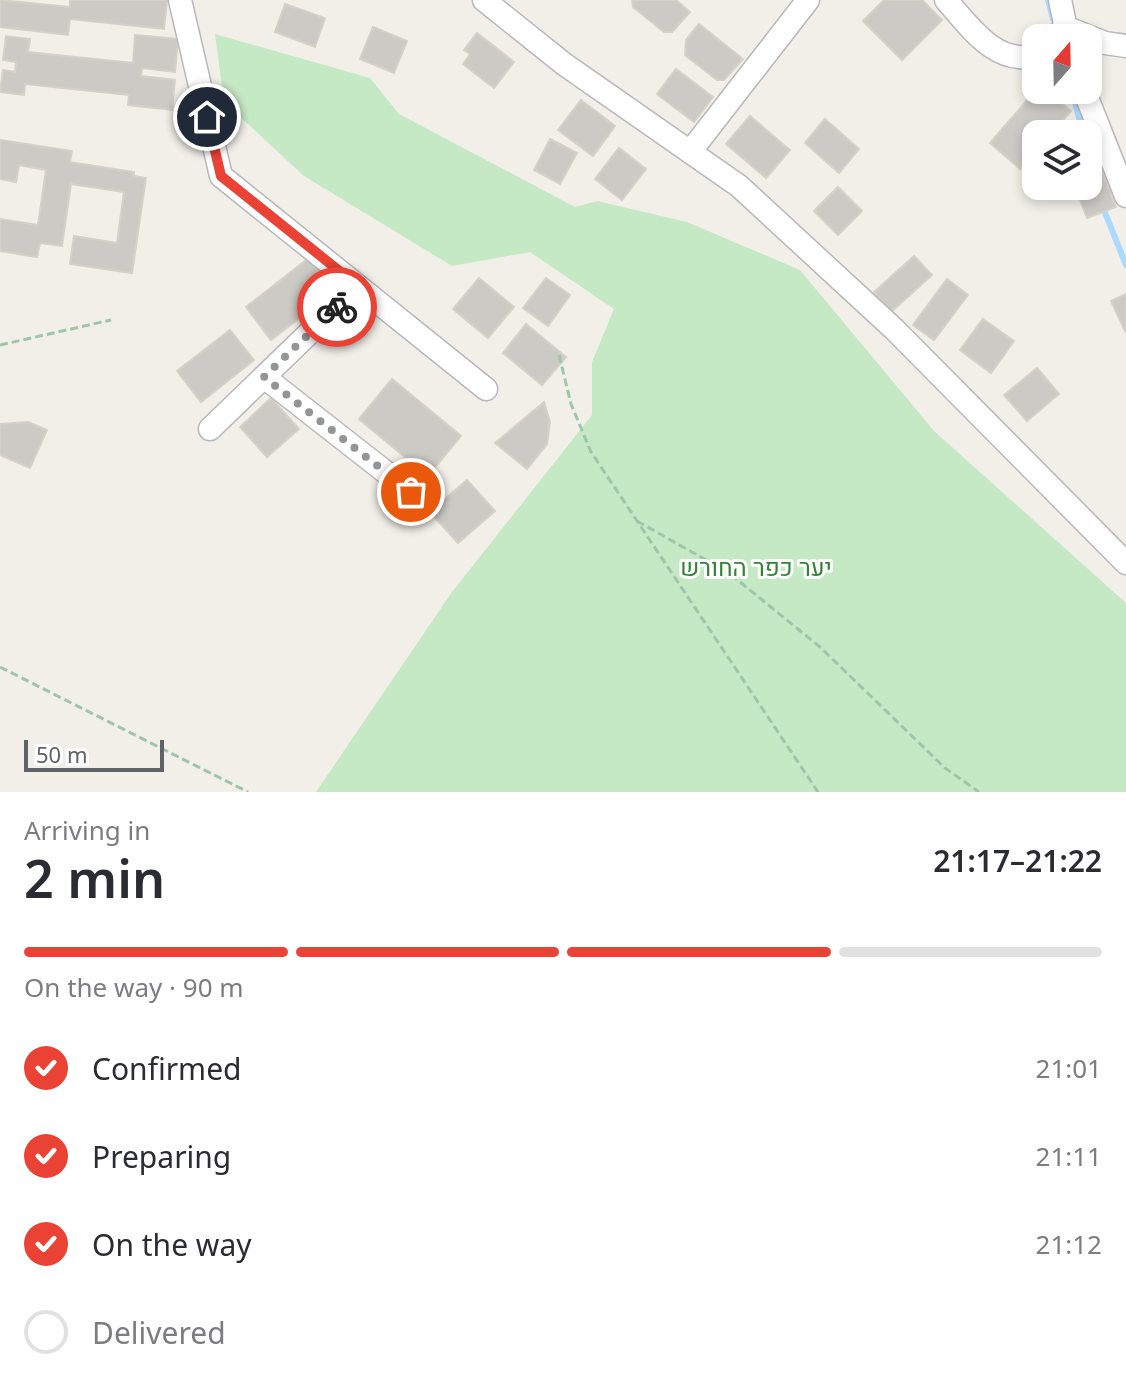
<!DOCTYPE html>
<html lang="en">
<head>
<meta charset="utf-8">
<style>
	body { margin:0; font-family:"Noto Sans",Heebo,sans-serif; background:#f2f2f3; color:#2b2b33; height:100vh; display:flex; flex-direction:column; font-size:30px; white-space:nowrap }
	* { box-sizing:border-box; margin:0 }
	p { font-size:26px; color:#7c7c81 }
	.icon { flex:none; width:44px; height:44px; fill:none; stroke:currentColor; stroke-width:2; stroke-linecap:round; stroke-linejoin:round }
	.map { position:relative; height:792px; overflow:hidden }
	.drawer { display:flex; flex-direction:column; background:#fff; flex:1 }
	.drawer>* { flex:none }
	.needle { width:52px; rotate:20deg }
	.controls { position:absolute; left:1022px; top:24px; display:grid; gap:16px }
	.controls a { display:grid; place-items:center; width:80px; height:80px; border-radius:16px; background:#fff; box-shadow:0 4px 12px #0003; font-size:40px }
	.scale { position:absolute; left:24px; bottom:20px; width:140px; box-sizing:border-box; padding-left:8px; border:4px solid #5f6368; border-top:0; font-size:22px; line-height:28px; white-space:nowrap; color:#5f6368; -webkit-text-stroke:6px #fff; paint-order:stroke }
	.pin { position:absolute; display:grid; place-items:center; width:68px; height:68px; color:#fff; margin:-34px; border:4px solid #fff; border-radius:50%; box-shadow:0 2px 8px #0007 }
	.courier { position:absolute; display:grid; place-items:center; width:80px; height:80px; margin:-40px; border:6px solid #ea4335; border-radius:50%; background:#fff; color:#222; box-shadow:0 2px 10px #0007 }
	.summary em { font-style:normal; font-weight:600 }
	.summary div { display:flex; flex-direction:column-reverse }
	.summary { display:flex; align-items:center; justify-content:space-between; height:136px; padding:0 24px }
	h1 { font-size:52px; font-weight:600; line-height:60px }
	.bar { display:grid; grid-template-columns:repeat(4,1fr); gap:12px 8px; align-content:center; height:96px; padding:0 24px }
	.bar i { height:10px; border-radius:6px; background:#e1e1e2 }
	.bar .current { background:#ea4335 }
	.bar p { grid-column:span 4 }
	ol { padding:0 24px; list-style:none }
	li { display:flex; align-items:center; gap:24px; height:88px }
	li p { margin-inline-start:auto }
	li .icon { padding:8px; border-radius:50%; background:#ea4335; color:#fff; stroke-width:4 }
	li:last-child { color:#7c7c81 }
	li i { width:44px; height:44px; border:4px solid #e1e1e2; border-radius:50% }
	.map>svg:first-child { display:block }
	.green { fill:#c5e8c5 }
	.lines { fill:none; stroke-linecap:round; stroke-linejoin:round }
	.stream { stroke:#aadaff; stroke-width:6 }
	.building { fill:#cccac5; stroke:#d6d1c6; stroke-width:2 }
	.street-casing { stroke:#b5b8bc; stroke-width:25 }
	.path { stroke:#9cc7a9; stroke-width:3; stroke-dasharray:8 4; stroke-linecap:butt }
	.street { stroke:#fff; stroke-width:22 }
	.done { stroke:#929495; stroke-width:8; stroke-dasharray:0 14.4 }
	.route { stroke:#ea4335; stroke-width:10 }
	.labels { text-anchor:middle; stroke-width:6; stroke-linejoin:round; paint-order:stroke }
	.park-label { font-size:24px; fill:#348238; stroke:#fff }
</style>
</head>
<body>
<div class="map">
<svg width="1126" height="792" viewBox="0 0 1126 792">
	<rect width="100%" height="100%" fill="#f1efe8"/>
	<!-- green -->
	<path class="green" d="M215 34 370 78 399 114 575 207 597 201 687 222 800 270 934 431 1126 603V792H316L452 592 592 415V362L614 309 530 252 452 266 304 176 224 102Z"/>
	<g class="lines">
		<!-- stream -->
		<g class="stream">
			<path d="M1048 0 1053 19"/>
			<path d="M1072 90 1083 134"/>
			<path d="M1088 151 1094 175"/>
			<path d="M1102 205 1126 265"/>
		</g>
	</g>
	<!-- building -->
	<g class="building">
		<path d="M0 0 70 7V0H167L164 29 70 19 68 35 0 27Z"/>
		<path d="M632 0H676L690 12 672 32H664L633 7Z"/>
		<path d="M884 0H922L942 20 902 60 863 21Z"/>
		<path d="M285 4 325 18 315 47 275 32Z"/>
		<path d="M699 24 743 59 724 80H717L685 55 686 40Z"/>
		<path d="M373 27 407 41 394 73 360 59Z"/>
		<path d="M477 33 514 62 494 88 463 64 470 54 464 50Z"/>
		<path d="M135 35 178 39 175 72 142 68 141 76 175 80 172 110 128 105 129 95 25 84 24 95 0 92 3 70 15 72 16 62 3 60 6 36 30 39 28 52 133 63Z"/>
		<path d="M676 69 713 97 694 122 657 94Z"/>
		<path d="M1036 90H1046L1071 111 1051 134H1036V151L1020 169 990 143Z"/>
		<path d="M581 100 615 126 593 156 558 130Z"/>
		<path d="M750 116 790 150 766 178 726 144Z"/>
		<path d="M825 119 859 149 839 173 805 143Z"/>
		<path d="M550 139 577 153 560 184 534 170Z"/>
		<path d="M0 140 72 151 70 162 134 172V176L146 178 132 273 70 264 74 236 117 243 124 192 71 184 62 246 40 243 37 257 0 251V219L38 225 46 170 19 165 16 182 0 179Z"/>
		<path d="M619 148 646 169 622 200 595 179Z"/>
		<path d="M1100 167 1116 207 1087 218 1075 186H1088V171Z"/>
		<path d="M838 187 862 211 838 235 814 211Z"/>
		<path d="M914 256 932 275 891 312 874 292Z"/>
		<path d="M309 258 334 291 271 340 246 307Z"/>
		<path d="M479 278 514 307 488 338 453 309Z"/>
		<path d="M546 278 570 295 548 326 523 308Z"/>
		<path d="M947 279 968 295 934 340 913 325Z"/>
		<path d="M1126 294V333L1111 301Z"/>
		<path d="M983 319 1014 341 991 373 960 350Z"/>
		<path d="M526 324 566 357 542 385 503 353Z"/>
		<path d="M230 330 254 360 201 402 177 371Z"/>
		<path d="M1037 368 1059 394 1027 421 1004 395Z"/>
		<path d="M392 379 461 436 428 476 359 419Z"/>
		<path d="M271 398 299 429 267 457 240 427Z"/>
		<path d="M544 402 550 422 547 444 527 469 495 443Z"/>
		<path d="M28 422 47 430 30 468 0 455V424Z"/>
		<path d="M467 480 495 511 458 543 430 512Z"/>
	</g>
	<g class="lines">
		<defs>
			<g id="street">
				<path d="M180 0 221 176 486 389"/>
				<path d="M484 0 564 64 739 186 894 329 1126 563"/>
				<path d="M946 0C970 27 997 67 1036 55"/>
				<path d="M1060 0 1068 38"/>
				<path d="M1055 38 1065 27 1105 43 1126 46"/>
				<path d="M1084 90 1126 196"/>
				<path d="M690 152 808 0"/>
				<path d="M264 377 411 492"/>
				<path d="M210 429 358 286"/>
			</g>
		</defs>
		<!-- street casing -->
		<use href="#street" class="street-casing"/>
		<!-- path -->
		<g class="path">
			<path d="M0 345 111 320"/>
			<path d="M559 355 571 404 591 452 818 792"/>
			<path d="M637 521 729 573 820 647 945 768 979 792"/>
			<path d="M0 667 248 792"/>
		</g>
		<!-- street -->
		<use href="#street" class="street"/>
	</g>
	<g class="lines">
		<!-- done -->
		<path class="done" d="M337 307 264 377 411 492"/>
		<!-- route -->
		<path class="route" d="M207 117 221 176 358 286 337 307"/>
	</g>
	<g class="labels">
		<!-- park labels -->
		<g class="park-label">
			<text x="756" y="576">יער כפר החורש</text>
		</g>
	</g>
</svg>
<div class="controls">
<a><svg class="needle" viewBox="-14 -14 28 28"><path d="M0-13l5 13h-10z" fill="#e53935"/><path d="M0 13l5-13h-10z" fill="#7c7c81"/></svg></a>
<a><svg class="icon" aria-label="layers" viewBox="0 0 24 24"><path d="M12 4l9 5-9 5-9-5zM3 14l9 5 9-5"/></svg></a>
</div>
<div class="scale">50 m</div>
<div class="pin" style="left:411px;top:492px;background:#ea580c"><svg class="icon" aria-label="bag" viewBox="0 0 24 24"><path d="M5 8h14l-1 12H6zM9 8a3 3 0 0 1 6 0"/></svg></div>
<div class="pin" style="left:207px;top:117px;background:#1f2937"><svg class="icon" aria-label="home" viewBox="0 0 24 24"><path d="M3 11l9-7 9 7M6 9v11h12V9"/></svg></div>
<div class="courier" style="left:337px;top:307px"><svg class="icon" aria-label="bike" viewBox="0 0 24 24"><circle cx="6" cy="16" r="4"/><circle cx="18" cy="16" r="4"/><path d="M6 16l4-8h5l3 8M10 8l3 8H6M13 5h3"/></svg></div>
</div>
<section class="drawer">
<div class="summary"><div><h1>2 min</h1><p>Arriving in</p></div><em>21:17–21:22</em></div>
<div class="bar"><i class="current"></i><i class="current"></i><i class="current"></i><i></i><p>On the way · 90 m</p></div>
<ol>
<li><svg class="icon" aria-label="check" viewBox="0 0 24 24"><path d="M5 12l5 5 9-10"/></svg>Confirmed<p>21:01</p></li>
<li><svg class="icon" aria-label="check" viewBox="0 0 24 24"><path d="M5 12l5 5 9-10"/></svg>Preparing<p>21:11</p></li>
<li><svg class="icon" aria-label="check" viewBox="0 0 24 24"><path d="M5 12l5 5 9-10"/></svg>On the way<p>21:12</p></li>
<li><i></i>Delivered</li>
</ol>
</section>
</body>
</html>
